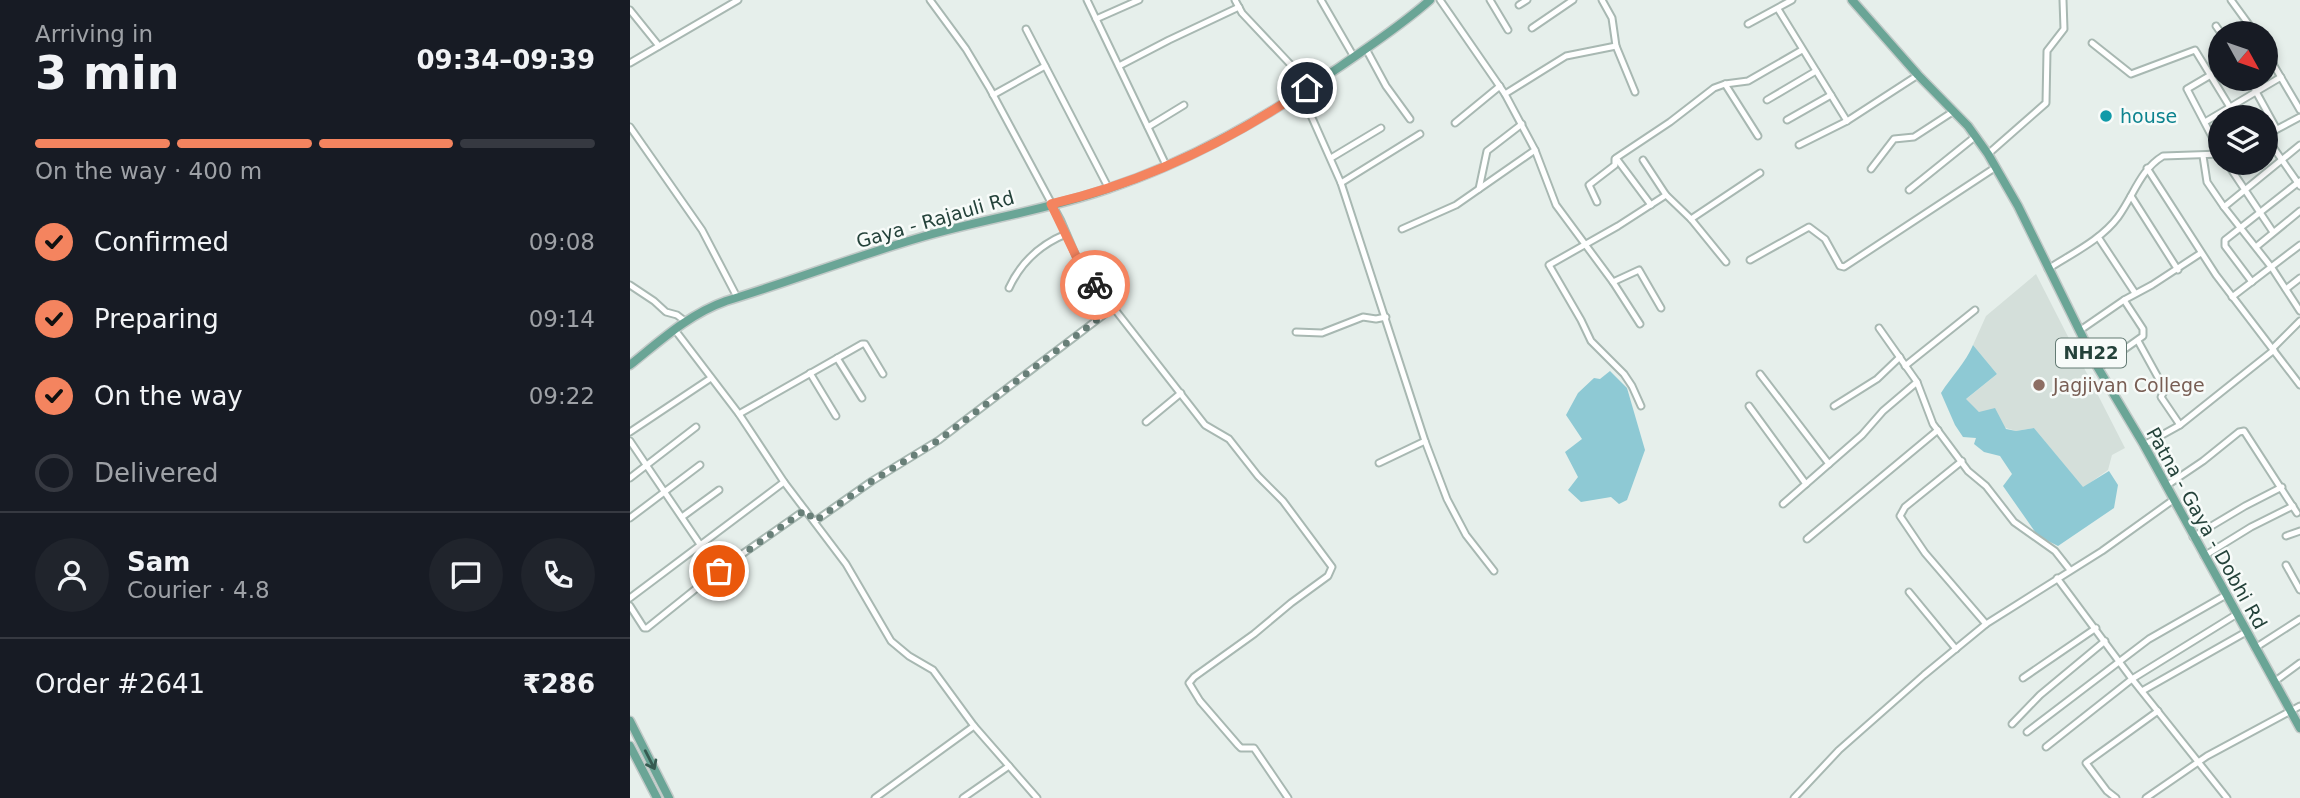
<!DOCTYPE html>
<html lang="en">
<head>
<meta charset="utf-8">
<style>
	body { margin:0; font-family:"DejaVu Sans",sans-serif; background:#20242c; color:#f1f3f6; height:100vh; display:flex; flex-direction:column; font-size:26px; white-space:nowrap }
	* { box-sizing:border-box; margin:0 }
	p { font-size:23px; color:#9ea1a6 }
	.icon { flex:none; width:38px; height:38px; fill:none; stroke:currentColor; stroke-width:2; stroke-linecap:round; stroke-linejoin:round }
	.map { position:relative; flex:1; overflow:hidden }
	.sheet { display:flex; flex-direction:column; background:#171b24; width:630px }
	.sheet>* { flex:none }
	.needle { width:46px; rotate:130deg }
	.tools { position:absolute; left:1578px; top:21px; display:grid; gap:14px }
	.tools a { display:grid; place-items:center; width:70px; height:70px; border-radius:50%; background:#171b24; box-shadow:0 4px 10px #0003; font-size:35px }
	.pin { position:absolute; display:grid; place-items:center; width:60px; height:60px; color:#fff; margin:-30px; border:4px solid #fff; border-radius:50%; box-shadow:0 2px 7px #0007 }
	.courier { position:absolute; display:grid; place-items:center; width:70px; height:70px; margin:-35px; border:5px solid #f4845f; border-radius:50%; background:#fff; color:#222; box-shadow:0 2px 9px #0007 }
	.summary em { font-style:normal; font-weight:700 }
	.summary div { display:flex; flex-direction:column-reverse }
	.summary { display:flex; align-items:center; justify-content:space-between; height:119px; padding:0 35px }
	h1 { font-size:46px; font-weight:700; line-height:52px }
	.bar { display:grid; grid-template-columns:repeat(4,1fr); gap:10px 7px; align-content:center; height:84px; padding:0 35px }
	.bar i { height:9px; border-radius:5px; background:#363941 }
	.bar .active { background:#f4845f }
	.bar p { grid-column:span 4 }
	.line { display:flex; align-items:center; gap:18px; padding:0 35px; border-top:2px solid #363941 }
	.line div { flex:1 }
	.round { display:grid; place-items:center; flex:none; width:74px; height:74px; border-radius:37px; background:#20242c }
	ol { padding:0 35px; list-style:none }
	li { display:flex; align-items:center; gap:21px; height:77px }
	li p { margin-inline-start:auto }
	li .icon { padding:7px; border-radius:50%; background:#f4845f; color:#111; stroke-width:4 }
	li:last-child { color:#9ea1a6 }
	li i { width:38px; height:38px; border:4px solid #363941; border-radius:50% }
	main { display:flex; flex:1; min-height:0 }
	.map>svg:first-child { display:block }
	.built { fill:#d4dfda }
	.water { fill:#8ec9d4 }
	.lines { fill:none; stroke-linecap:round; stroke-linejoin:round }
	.street-casing { stroke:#a8b8b2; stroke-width:9 }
	.primary-casing { stroke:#c2cac8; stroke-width:11 }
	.street { stroke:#fff; stroke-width:5 }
	.primary { stroke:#6aa596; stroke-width:8 }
	.oneway { stroke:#365b51 }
	.done { stroke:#687f78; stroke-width:7; stroke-dasharray:0 12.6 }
	.route { stroke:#f4845f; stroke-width:9 }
	.culture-dot { fill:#0f9aa8; stroke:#f7fbf9; stroke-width:2.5 }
	.education-dot { fill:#8d6e63; stroke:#f7fbf9; stroke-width:2.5 }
	.labels { text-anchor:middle; stroke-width:5; stroke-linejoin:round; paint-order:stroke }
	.shield { fill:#f7fbf9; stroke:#637a73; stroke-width:2 }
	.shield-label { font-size:18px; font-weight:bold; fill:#24423a }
	.culture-label { font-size:19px; fill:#0d838f; stroke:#f7fbf9; text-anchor:start }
	.street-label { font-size:19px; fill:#24423a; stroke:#f7fbf9 }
	.education-label { font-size:19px; fill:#785e54; stroke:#f7fbf9; text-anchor:start }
</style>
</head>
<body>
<main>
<section class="sheet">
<div class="summary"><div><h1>3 min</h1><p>Arriving in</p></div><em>09:34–09:39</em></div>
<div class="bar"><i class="active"></i><i class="active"></i><i class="active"></i><i></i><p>On the way · 400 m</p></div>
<ol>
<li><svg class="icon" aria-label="check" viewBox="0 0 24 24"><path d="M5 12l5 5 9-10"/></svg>Confirmed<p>09:08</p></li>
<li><svg class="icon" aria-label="check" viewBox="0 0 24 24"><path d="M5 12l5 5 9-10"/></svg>Preparing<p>09:14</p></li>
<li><svg class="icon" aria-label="check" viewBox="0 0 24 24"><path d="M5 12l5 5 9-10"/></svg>On the way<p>09:22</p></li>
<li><i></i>Delivered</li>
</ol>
<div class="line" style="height:126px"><a class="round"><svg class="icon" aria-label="person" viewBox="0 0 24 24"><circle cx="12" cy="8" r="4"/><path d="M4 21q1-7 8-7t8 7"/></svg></a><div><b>Sam</b><p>Courier · 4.8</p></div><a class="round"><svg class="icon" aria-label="chat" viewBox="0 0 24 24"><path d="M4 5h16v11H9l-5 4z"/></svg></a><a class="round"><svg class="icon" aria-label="phone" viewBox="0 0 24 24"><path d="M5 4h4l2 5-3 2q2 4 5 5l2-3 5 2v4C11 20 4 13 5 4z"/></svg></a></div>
<div class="line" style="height:91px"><div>Order #2641</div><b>₹286</b></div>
</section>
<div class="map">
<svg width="1670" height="798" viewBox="0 0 1670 798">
	<rect width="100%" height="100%" fill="#e6efeb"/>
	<!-- built -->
	<path class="built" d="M1406 274 1495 448 1482 455 1478 470 1453 488 1404 428 1386 431 1376 428 1349 412 1335 400 1367 374 1343 345 1356 316Z"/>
	<!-- water -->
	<g class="water">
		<path d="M1343 345 1367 374 1336 399 1349 412 1365 408 1376 429 1386 431 1404 428 1453 487 1479 471 1488 485 1484 508 1428 546 1408 536 1373 486 1382 474 1370 456 1354 452 1344 444 1346 438 1333 437 1325 425 1311 393C1321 377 1336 362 1343 345Z"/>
		<path d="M980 371 997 388 1015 450 997 500 989 504 981 497 951 502 938 490 948 477 935 452 952 439 936 415 948 393 964 378 970 379Z"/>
	</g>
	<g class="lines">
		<defs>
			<g id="street">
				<path d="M300 0 336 49 360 89 431 221 446 256 458 275 575 425 599 439 628 476 653 501 702 567 698 576 661 603 624 634 564 677 559 683 570 701 608 745 611 748H624L658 798"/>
				<path d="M457 0 536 165"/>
				<path d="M605 0 612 13 661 65 677 88"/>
				<path d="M691 0 724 57"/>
				<path d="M810 0 875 94 905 150 926 205 983 282 1010 324"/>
				<path d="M860 0 878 30"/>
				<path d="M972 0 982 18 986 46 1005 92"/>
				<path d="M1601 0 1625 33"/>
				<path d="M889 5 897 0"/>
				<path d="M1148 9 1217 121"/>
				<path d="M0 10 29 46"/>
				<path d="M466 19 509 0"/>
				<path d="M1118 24 1162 0"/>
				<path d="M1586 26 1591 33"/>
				<path d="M902 28 943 0"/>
				<path d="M396 29 479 189"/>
				<path d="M1462 43 1501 74 1565 50 1606 117"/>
				<path d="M736 49 756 86 780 119"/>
				<path d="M1636 52 1670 110"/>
				<path d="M0 63 108 0"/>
				<path d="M489 66 539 40 609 7"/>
				<path d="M1619 79 1646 128"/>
				<path d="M1095 84 1128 136"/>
				<path d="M671 93 711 183 795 441 817 499 836 535 864 571"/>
				<path d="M875 94 936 56 986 46"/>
				<path d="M363 95 415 66"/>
				<path d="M1137 100 1186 71"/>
				<path d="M1157 120 1201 95"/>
				<path d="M1575 122 1651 77"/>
				<path d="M825 123 870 86"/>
				<path d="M0 127 72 230 107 297"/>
				<path d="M518 127 554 105"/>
				<path d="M1636 135 1670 117"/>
				<path d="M1636 137 1670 186"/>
				<path d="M1169 145 1217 121 1288 75"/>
				<path d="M1358 154 1416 103 1417 51 1434 29 1433 0"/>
				<path d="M1573 156 1577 182 1594 207 1642 268 1670 311"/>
				<path d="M701 158 751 128"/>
				<path d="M1013 160 1036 195 1061 219 1096 262"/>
				<path d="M1597 163 1643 232"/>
				<path d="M1517 168 1586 275 1670 385"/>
				<path d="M1241 169 1264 139 1284 137 1324 111"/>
				<path d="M711 183 790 134"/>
				<path d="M849 189 857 151 892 124"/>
				<path d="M1279 190 1346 136"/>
				<path d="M1501 196 1548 270"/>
				<path d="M967 202 959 185 985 165V159"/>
				<path d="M1021 205 986 158 1040 122 1084 88 1095 84 1118 81 1172 50"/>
				<path d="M1594 207 1670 145"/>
				<path d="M1061 219 1130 173"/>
				<path d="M772 229 826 205 905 150"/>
				<path d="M1468 237 1505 293"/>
				<path d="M1626 247 1670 211"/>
				<path d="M1120 260 1179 227 1195 239 1210 266 1214 267 1366 167"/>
				<path d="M1418 269C1441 254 1471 240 1488 217 1504 195 1510 170 1533 156L1591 154 1557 89 1591 69"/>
				<path d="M983 282 1009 270 1031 308"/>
				<path d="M1622 282 1595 246V240L1670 181"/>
				<path d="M0 285 24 301 36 312 47 315 56 322"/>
				<path d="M379 288C391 262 409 245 436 234"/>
				<path d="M1656 289 1670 278"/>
				<path d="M1602 297 1670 245"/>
				<path d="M1249 328 1287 382 1303 424 1338 471 1356 486 1384 522 1425 551 1440 570"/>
				<path d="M45 330 109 414 154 482 216 564 261 641 279 656 303 670 344 726 407 798"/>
				<path d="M1449 331 1494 300 1522 285 1571 253"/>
				<path d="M666 332 692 333 733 317 746 319 756 317"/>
				<path d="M1508 341 1535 390 1531 397 1550 425"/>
				<path d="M1643 348 1670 321"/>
				<path d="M207 358 232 398"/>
				<path d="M1275 366 1345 310"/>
				<path d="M1468 368 1513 336V329L1494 300"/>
				<path d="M180 373 206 416"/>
				<path d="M1130 374 1199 464"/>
				<path d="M1011 406 1002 386 994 374 961 341 951 320 919 265 988 226 1036 195"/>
				<path d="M1119 406 1176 484"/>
				<path d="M1204 406 1247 379 1270 357"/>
				<path d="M109 414 232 344H235L253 374"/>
				<path d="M516 422 551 393"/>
				<path d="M0 432 81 378"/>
				<path d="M0 441 88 571 175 510"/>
				<path d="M1514 445 1550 425 1644 350"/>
				<path d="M1332 461 1275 507 1270 516 1295 553 1356 624"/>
				<path d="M749 463 795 441"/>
				<path d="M0 478 66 427"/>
				<path d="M1536 486 1573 461 1609 432 1614 431 1667 513"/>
				<path d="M1153 504 1232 435 1253 411 1287 382"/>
				<path d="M52 517 89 490"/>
				<path d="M0 518 70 465"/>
				<path d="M185 521 242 481 309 440 484 307"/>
				<path d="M1656 536 1670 531"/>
				<path d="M1563 537 1615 506 1652 487"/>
				<path d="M1177 539 1308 430"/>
				<path d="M1574 556 1621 527 1663 506"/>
				<path d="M1656 565 1670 590"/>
				<path d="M1427 578 1502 679 1597 798"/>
				<path d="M1279 592 1326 649"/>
				<path d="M0 598 154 482"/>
				<path d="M0 606 14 628H17L88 571"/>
				<path d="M1625 648 1670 619"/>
				<path d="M1393 678 1466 628"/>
				<path d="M1644 682 1670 663"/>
				<path d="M1512 691 1616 632"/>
				<path d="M1382 724 1410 695 1475 641"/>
				<path d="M1397 732 1519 639 1596 595"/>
				<path d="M1416 747 1502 679 1607 614"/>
				<path d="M245 798 344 726"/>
				<path d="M333 798 379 766"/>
				<path d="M1164 798 1209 750 1294 675 1356 624 1472 551 1543 500"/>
				<path d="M1486 798 1477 791 1456 763 1528 711"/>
				<path d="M1516 798 1577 756 1670 706"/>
			</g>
			<g id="primary">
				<path d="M1222 0 1288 75 1338 126 1358 154 1388 206 1468 368 1514 445 1670 728"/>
				<path d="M0 365C30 341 59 314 96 301 162 281 226 256 292 237 353 219 417 210 477 189 561 161 638 116 711 66 741 45 772 25 800 0"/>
				<path d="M0 721 39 798"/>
				<path d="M0 746 27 798"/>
			</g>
		</defs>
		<!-- street casing -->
		<use href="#street" class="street-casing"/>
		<!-- primary casing -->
		<use href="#primary" class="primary-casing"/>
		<!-- street -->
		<use href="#street" class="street"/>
		<!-- primary -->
		<use href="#primary" class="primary"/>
	</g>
	<!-- one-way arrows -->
	<defs><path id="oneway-shaft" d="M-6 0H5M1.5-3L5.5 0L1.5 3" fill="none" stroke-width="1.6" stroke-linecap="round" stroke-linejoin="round" transform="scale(1.75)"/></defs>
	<use class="oneway" href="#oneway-shaft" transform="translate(20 760) rotate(63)"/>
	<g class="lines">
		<!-- done -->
		<path class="done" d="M89 571 175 510 185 521 242 481 309 440 484 307 465 285"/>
		<!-- route -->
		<path class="route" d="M465 285 446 256 421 204C512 183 600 141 677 88"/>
	</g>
	<!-- markers -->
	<circle class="culture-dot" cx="1476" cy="116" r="7"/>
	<circle class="education-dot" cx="1409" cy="385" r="7"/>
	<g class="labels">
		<!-- shield labels -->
		<rect class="shield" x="1426" y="338.5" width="70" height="29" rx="5"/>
		<g class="shield-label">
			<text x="1461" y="359">NH22</text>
		</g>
		<!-- culture labels -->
		<g class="culture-label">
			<text x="1490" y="123">house</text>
		</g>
		<!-- street labels -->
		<g class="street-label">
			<text transform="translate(305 219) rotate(-16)" y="7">Gaya - Rajauli Rd</text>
			<text transform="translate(1577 528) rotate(61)" y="7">Patna - Gaya - Dobhi Rd</text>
		</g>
		<!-- education labels -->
		<g class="education-label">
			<text x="1423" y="392">Jagjivan College</text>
		</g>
	</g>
</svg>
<div class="tools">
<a><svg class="needle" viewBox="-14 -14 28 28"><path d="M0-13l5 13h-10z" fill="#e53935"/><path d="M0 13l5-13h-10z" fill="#9ea1a6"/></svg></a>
<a><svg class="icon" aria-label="layers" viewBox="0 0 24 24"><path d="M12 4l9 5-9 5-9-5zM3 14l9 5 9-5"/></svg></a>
</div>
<div class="pin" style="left:89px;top:571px;background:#ea580c"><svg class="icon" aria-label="bag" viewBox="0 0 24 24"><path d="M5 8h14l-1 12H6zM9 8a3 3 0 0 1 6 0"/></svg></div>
<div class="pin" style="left:677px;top:88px;background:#1f2937"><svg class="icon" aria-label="home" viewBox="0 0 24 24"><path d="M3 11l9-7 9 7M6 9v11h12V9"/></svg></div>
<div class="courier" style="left:465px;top:285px"><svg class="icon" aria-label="bike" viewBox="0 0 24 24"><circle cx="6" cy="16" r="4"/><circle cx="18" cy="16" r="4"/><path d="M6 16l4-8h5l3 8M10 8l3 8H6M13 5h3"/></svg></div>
</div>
</main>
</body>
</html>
